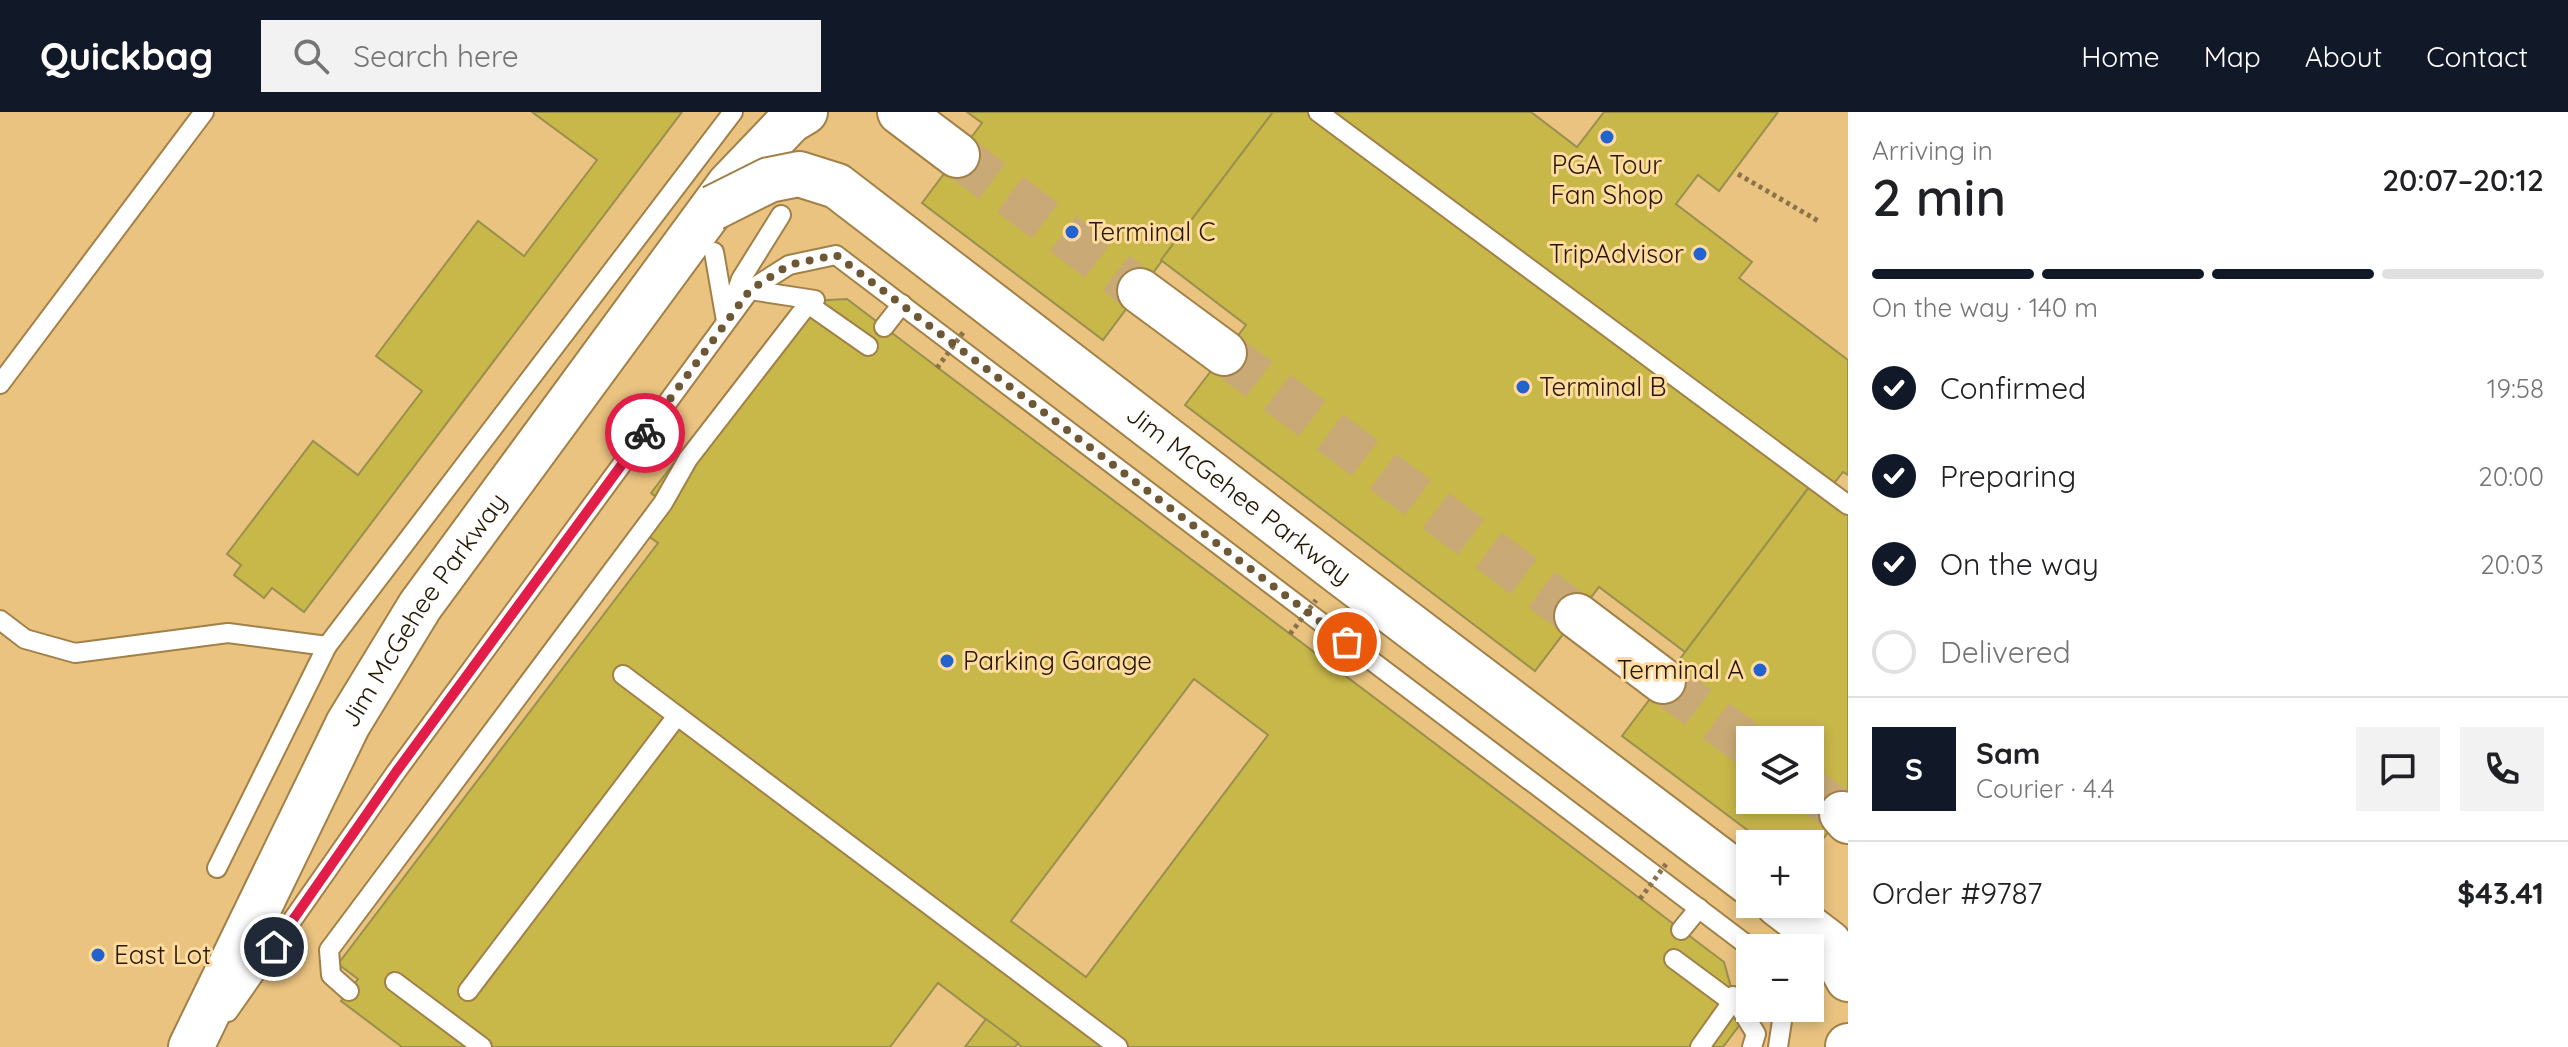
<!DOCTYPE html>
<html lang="en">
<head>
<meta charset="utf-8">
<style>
	body { margin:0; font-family:Quicksand,sans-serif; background:#f2f2f2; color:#202124; height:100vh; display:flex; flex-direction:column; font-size:30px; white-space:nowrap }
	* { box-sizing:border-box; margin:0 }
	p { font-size:26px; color:#757577 }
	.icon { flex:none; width:44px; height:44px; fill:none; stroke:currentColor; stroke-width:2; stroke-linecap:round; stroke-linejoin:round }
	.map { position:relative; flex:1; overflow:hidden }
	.drawer { display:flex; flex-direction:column; background:#fff; width:720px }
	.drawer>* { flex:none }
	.tools { position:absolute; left:1736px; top:614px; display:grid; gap:16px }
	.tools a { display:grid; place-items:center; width:88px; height:88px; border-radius:0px; background:#fff; box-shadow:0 4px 12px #0003; font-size:40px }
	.pin { position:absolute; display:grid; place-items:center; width:68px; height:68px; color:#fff; margin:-34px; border:4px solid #fff; border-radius:50%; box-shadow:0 2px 8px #0007 }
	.courier { position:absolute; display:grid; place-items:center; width:80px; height:80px; margin:-40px; border:6px solid #e11d48; border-radius:50%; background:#fff; color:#222; box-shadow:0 2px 10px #0007 }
	.headline em { font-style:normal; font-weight:600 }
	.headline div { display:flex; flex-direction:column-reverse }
	.headline { display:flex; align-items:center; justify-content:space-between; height:136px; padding:0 24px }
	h1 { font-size:52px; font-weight:600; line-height:60px }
	.bar { display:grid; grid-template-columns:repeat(4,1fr); gap:12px 8px; align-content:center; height:96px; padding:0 24px }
	.bar i { height:10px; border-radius:6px; background:#e0e0e0 }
	.bar .on { background:#111827 }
	.bar p { grid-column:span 4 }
	.line { display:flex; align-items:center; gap:20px; padding:0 24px; border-top:2px solid #e0e0e0 }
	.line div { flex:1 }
	.round { display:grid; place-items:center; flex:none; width:84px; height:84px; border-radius:0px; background:#f2f2f2 }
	ol { padding:0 24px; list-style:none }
	li { display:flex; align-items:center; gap:24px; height:88px }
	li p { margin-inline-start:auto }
	li .icon { padding:8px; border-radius:50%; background:#111827; color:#fff; stroke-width:4 }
	li:last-child { color:#757577 }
	li i { width:44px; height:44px; border:4px solid #e0e0e0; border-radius:50% }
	header { display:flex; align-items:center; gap:48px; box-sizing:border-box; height:112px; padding:0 40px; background:#111827; color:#fff }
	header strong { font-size:38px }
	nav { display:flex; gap:44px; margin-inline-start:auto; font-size:28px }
	.search { width:560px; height:72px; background:#f2f2f2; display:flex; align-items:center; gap:20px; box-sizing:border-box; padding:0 28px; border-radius:0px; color:#757577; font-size:30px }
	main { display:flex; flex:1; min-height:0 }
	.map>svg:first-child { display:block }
	.built { fill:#eac381; fill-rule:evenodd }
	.building { fill:#c8b749; stroke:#998f4f; stroke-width:2; fill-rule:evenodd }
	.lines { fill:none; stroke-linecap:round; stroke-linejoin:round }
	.secondary-tunnel { stroke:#c9aa76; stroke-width:44; stroke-dasharray:44 22; stroke-linecap:butt }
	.service-casing { stroke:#a18147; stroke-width:22 }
	.secondary-casing { stroke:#a18147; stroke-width:48 }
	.path { stroke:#8b724a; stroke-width:5; stroke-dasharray:4 4; stroke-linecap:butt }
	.service { stroke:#fff; stroke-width:18 }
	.secondary { stroke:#fff; stroke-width:44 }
	.secondary-bridge-casing { stroke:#a18147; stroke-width:48; stroke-linecap:butt }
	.path-bridge { stroke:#8b724a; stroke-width:5; stroke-dasharray:4 4; stroke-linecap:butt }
	.secondary-bridge { stroke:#fff; stroke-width:44 }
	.done { stroke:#6d5835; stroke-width:8; stroke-dasharray:0 14.4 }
	.route { stroke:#e11d48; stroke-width:10 }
	.poi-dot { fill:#2263cf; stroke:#ffdba0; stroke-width:3 }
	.labels { text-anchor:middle; stroke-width:6; stroke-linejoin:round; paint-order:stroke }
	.poi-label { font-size:26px; fill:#251802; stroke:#ffdba0; text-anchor:start }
	.street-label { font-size:26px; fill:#251802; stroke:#ffdba0 }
</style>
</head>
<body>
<header>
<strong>Quickbag</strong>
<div class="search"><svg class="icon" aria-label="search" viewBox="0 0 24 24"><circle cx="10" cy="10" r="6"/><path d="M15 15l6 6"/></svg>Search here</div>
<nav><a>Home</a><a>Map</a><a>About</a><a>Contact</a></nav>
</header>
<main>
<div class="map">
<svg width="1848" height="935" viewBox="0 0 1848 935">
	<rect width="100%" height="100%" fill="#f2ce93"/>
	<!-- built -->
	<path class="built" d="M0 0H1848V935H0ZM1750 628H1810V688H1750ZM1750 732H1810V792H1750ZM1750 836H1810V896H1750Z"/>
	<!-- building -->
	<g class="building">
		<path d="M532 0H682L304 500 272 476 264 486 234 463 241 453 227 442 313 329 358 363 422 279 376 244 456 138 478 109 524 144 597 48Z"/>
		<path d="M967 0H1273L1103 228 922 91 982 11Z"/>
		<path d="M1273 0H1531L1577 35 1604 0H1778L1719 79 1698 63 1676 92 1752 150 1739 166 1848 248V363L1843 360 1824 384 1810 374 1685 540 1599 475 1535 559 1185 293 1246 213 1161 148Z"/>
		<path d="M847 187 1724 850 1741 911 1723 935H1022L938 871 890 935H402L341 889 358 867 338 852 658 431 644 421 665 392 651 381 790 199 809 189ZM1194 567 1268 623 1086 865 1011 809Z"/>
		<path d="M1810 374 1848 402V694L1810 744V732H1766L1622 624ZM1750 628H1810V688H1750Z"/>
		<path d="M986 907 1018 931 1015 935H965Z"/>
	</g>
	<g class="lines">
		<!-- secondary-tunnel -->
		<g class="secondary-tunnel">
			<path d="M957 43 1140 179"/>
			<path d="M1224 241 1577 504"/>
			<path d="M1663 569 1750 634"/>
			<path d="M1810 678 1842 702"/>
		</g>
		<defs>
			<g id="service">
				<path d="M1318 0 1848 393"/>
				<path d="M714 140 726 209"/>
				<path d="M750 178 815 188"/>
				<path d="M732 193 741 167 781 103"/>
				<path d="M884 215 902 192"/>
				<path d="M0 272 204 0"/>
				<path d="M0 508 25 527 75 541 228 521 327 534 733 0"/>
				<path d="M623 563 1118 935"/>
				<path d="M217 756 327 534"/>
				<path d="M1681 818 1699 796"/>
				<path d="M1674 847 1732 890 1700 935"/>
				<path d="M395 870 482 935"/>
				<path d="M349 879 331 863 329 838 663 391 688 347 808 192 868 234"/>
				<path d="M468 879 677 604"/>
				<path d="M1733 884 1756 922 1752 935"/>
				<path d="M228 900 396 660 750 178 789 153 836 143 1751 836"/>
				<path d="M1778 935 1784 896"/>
			</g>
			<g id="secondary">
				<path d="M900 0 957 43"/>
				<path d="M1140 179 1224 241"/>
				<path d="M1577 504 1663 569"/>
				<path d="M1842 702 1848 709"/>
				<path d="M1778 792 1829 831 1848 867"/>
				<path id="s1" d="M191 935 348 612 420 494 729 73 790 9 805 0"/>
				<path d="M1848 935V934"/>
			</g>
		</defs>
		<!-- service casing -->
		<use href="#service" class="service-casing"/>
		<!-- secondary casing -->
		<use href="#secondary" class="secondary-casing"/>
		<!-- path -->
		<path class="path" d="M1738 62 1820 110"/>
		<!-- service -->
		<use href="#service" class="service"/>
		<!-- secondary -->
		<use href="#secondary" class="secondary"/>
		<defs>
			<g id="secondary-bridge">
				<path id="s2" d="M713 96 769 68 799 62 837 74 1338 459 1750 771"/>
			</g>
		</defs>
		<!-- secondary-bridge casing -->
		<use href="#secondary-bridge" class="secondary-bridge-casing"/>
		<!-- path-bridge -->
		<g class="path-bridge">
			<path d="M937 256 965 218"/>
			<path d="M1290 522 1316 488"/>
			<path d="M1640 787 1666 752"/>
		</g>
		<!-- secondary-bridge -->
		<use href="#secondary-bridge" class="secondary-bridge"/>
	</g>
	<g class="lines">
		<!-- done -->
		<path class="done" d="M645 321 750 178 789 153 836 143 1347 530"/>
		<!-- route -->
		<path class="route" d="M274 835 396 660 645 321"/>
	</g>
	<!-- markers -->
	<g class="poi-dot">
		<circle cx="1607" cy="25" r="8"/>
		<circle cx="1072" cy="120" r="8"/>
		<circle cx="1700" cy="142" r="8"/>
		<circle cx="1523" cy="275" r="8"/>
		<circle cx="947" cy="549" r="8"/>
		<circle cx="1760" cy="558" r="8"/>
		<circle cx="98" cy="843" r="8"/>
	</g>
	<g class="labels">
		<!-- poi labels -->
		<g class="poi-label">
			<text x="1607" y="62" text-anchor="middle">PGA Tour<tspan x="1607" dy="30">Fan Shop</tspan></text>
			<text x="1088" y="129">Terminal C</text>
			<text x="1684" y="151" text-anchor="end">TripAdvisor</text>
			<text x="1539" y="284">Terminal B</text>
			<text x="963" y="558">Parking Garage</text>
			<text x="1744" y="567" text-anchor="end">Terminal A</text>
			<text x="114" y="852">East Lot</text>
		</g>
		<!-- street labels -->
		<g class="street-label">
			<text dy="9" stroke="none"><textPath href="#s2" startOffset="640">Jim McGehee Parkway</textPath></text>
			<text dy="9" stroke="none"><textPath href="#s1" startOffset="496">Jim McGehee Parkway</textPath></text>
		</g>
	</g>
</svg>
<div class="tools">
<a><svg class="icon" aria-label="layers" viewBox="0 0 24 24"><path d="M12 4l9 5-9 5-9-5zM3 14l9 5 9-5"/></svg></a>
<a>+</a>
<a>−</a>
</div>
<div class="pin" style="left:1347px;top:530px;background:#ea580c"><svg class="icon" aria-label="bag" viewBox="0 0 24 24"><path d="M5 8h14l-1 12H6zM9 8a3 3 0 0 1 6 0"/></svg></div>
<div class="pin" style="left:274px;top:835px;background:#1f2937"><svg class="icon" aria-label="home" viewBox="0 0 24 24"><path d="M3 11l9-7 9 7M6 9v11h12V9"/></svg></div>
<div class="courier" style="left:645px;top:321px"><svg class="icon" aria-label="bike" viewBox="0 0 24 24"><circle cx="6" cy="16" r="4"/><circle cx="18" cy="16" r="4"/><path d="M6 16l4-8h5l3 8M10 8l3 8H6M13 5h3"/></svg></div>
</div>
<section class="drawer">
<div class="headline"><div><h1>2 min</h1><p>Arriving in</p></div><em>20:07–20:12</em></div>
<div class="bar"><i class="on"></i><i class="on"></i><i class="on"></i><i></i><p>On the way · 140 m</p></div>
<ol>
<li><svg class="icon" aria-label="check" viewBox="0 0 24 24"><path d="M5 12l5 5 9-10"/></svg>Confirmed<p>19:58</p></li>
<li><svg class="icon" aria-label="check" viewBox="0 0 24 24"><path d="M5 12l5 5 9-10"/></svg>Preparing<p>20:00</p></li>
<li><svg class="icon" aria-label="check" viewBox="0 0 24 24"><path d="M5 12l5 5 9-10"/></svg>On the way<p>20:03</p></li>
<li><i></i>Delivered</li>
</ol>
<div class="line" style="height:144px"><b class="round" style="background:#111827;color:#fff">S</b><div><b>Sam</b><p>Courier · 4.4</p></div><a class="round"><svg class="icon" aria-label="chat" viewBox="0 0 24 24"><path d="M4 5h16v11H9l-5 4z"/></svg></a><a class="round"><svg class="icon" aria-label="phone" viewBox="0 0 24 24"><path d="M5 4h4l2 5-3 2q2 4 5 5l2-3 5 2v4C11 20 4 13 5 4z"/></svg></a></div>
<div class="line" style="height:104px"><div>Order #9787</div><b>$43.41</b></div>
</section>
</main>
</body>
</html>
